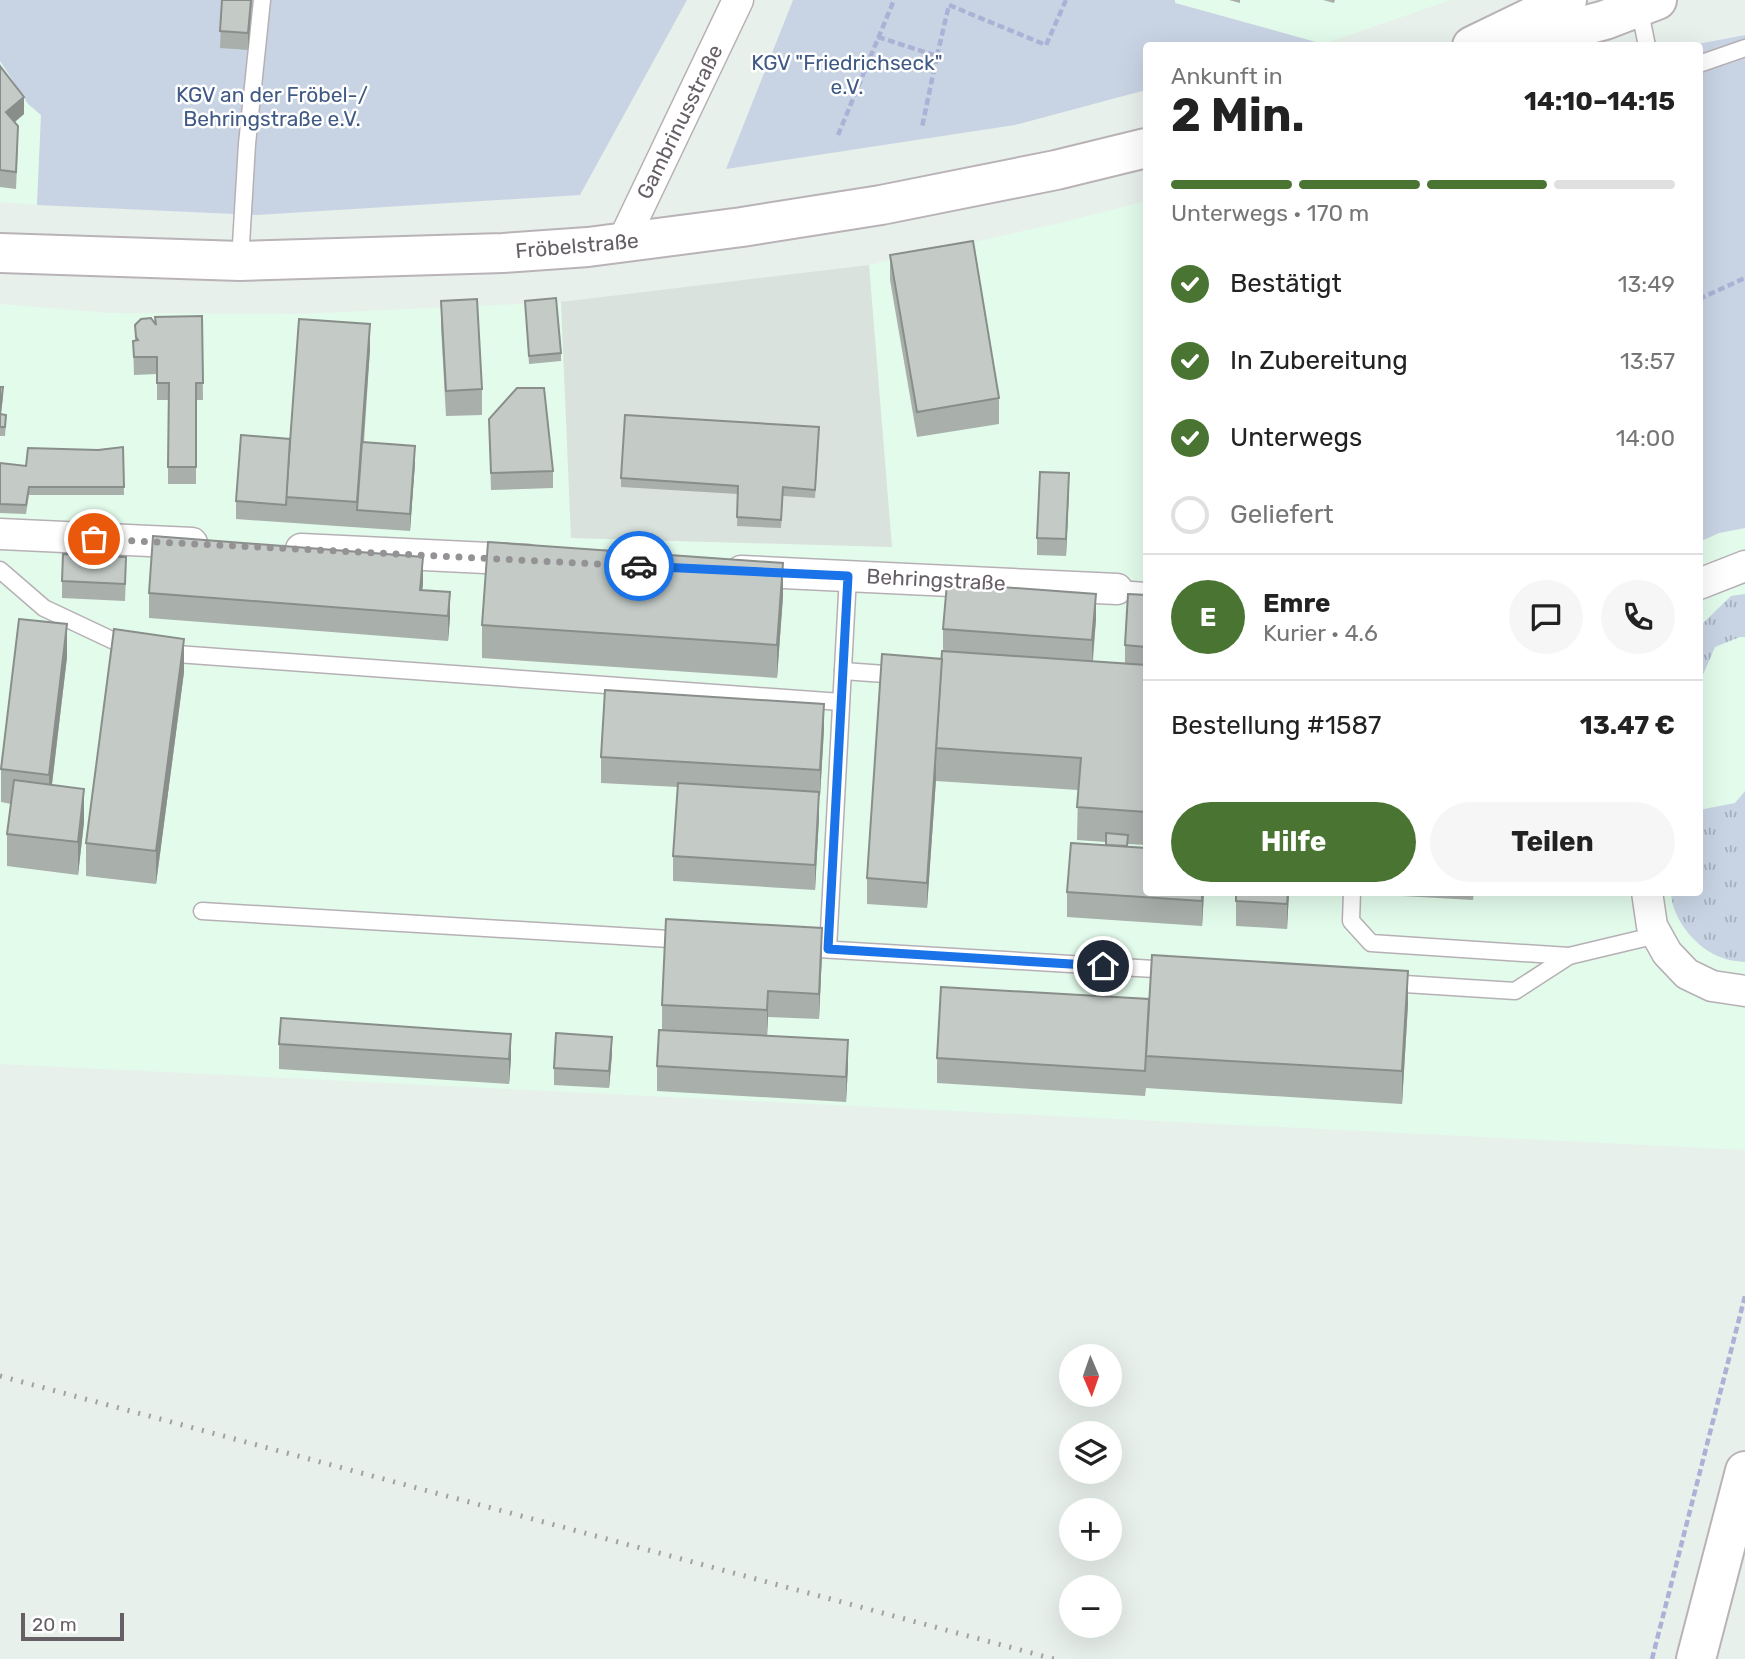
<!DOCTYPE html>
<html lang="de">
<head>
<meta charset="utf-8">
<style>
	body { margin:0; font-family:Rubik,sans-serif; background:#f6f6f6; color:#222; height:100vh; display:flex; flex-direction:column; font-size:26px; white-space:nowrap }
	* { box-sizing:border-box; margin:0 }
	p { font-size:23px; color:#767676 }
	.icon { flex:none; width:38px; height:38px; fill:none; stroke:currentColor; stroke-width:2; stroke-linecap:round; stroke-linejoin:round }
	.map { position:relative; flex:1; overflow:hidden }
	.side { position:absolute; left:1143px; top:42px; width:560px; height:854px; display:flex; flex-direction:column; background:#fff; border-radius:7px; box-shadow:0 7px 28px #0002 }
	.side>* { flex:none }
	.needle { width:46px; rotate:178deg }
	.fabs { position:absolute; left:1059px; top:1344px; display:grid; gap:14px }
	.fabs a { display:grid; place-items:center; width:63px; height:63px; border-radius:50%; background:#fff; box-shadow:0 7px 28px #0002; font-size:35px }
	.scale { position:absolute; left:21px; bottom:18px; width:103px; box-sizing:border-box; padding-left:7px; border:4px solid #665f66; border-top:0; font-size:19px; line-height:24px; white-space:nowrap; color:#665f66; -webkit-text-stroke:5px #fff; paint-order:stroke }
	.pin { position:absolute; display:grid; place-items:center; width:60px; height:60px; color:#fff; margin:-30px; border:4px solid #fff; border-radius:50%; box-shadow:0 2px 7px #0007 }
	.courier { position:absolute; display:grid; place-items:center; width:70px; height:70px; margin:-35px; border:5px solid #1a73e8; border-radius:50%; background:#fff; color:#222; box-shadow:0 2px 9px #0007 }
	.summary em { font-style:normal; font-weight:700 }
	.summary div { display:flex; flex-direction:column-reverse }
	.summary { display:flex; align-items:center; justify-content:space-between; height:119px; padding:0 28px }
	h1 { font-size:46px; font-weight:700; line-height:52px }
	.bar { display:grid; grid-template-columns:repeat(4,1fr); gap:10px 7px; align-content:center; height:84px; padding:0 28px }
	.bar i { height:9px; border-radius:5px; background:#e0e0e0 }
	.bar .active { background:#497432 }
	.bar p { grid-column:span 4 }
	.line { display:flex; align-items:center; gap:18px; padding:0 28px; border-top:2px solid #e0e0e0 }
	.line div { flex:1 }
	.round { display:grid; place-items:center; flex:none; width:74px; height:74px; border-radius:37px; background:#f6f6f6 }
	ol { padding:0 28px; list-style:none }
	li { display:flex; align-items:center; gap:21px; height:77px }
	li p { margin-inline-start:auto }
	li .icon { padding:7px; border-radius:50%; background:#497432; color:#fff; stroke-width:4 }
	li:last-child { color:#767676 }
	li i { width:38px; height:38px; border:4px solid #e0e0e0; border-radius:50% }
	.cta { display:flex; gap:14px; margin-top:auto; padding:14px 28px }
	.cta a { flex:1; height:80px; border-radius:42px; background:#497432; color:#fff; font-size:28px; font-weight:700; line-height:80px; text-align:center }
	.cta a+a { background:#f6f6f6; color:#222 }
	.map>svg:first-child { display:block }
	.commercial { fill:#e2fbeb }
	.education { fill:#d9e2dc }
	.grass { fill:url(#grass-tufts) }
	.garden { fill:#c8d4e4 }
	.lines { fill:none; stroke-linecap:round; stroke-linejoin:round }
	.lane-casing { stroke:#b6b0b5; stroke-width:19 }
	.street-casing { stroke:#b6b0b5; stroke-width:33 }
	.secondary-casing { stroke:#b9b2b7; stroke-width:42 }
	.path { stroke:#acb2d5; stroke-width:4.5; stroke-dasharray:7 3.5; stroke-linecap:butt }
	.lane { stroke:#fff; stroke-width:16 }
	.street { stroke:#fff; stroke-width:30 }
	.secondary { stroke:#fff; stroke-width:38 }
	.rail { stroke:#a3a0a3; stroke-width:5; stroke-dasharray:2 9; stroke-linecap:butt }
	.wall { fill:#a9afab }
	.shaded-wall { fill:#898e8b }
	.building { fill:#c4cbc7; stroke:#898e8b; stroke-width:2 }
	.done { stroke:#949295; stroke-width:7; stroke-dasharray:0 12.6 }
	.route { stroke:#1a73e8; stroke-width:9 }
	.labels { text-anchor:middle; stroke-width:5; stroke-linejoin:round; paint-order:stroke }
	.park-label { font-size:21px; fill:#405a85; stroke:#fff }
	.street-label { font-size:21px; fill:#665f66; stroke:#fff }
</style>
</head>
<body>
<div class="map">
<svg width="1745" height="1659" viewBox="0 0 1745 1659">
	<defs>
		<pattern id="grass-tufts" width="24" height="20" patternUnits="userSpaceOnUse" patternTransform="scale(1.75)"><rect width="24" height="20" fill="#c8d4e4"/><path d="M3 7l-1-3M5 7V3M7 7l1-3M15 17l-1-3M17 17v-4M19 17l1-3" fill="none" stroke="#a6afbd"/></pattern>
	</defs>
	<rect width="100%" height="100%" fill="#e8f0eb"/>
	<!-- commercial -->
	<g class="commercial">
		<path d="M1175 0H1451L1323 44 1174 2Z"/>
		<path d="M0 56 41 115 37 205 0 202Z"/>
		<path d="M1146 201V892H1699V542L1719 533 1745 528V1150L0 1064V304L111 313 298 314 561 302 572 538 891 547 869 265 1064 222Z"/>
	</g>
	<!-- education -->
	<path class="education" d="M869 265 892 547 571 538 561 302Z"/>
	<!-- grass -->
	<g class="grass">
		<path d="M1745 594V637H1740L1715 647 1699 684V627L1731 596Z"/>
		<path d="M1745 791V962C1738 961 1730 961 1723 958 1697 950 1672 919 1671 893L1699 892V810L1735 803Z"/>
	</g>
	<!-- garden -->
	<g class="garden">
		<path d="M0 0H687L580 195 257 215 37 205 41 115 28 104 0 61Z"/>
		<path d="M793 0H1175V3L1323 44 1316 46H1146V90L1015 125 726 169Z"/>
		<path d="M1745 35V528L1719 533 1699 542V46H1687Z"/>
	</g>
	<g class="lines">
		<defs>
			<g id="lane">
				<path d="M1639 7 1647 46"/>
				<path d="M1699 64 1745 48"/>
				<path d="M240 261 247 144 262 0"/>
				<path d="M0 570 44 608 131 649"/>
				<path d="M1117 589 1146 591"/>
				<path d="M163 653 841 702"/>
				<path d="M843 671 899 675"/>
				<path d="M1352 892 1351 921 1371 943 1569 956 1657 935"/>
				<path d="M202 911 686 940"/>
				<path d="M802 948 1171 970"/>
				<path d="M828 949 848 576"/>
				<path d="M1389 983 1515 991 1569 956"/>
			</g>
			<g id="street">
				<path d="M622 243 738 0"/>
				<path d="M0 534 192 543"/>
				<path d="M301 549 528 560"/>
				<path d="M741 571 1117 589"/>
				<path d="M1699 584 1745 566"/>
				<path d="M1647 892 1652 926 1667 953 1687 974 1712 986 1745 991"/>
			</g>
			<g id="secondary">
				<path d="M1472 46 1567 0"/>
				<path d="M1509 46 1605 20 1657 0"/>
				<path d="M0 253 240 261 503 253 588 247 742 227 881 205 1056 170 1146 148"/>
				<path d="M1696 1659 1745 1471"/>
			</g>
		</defs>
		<!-- lane casing -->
		<use href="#lane" class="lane-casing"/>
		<!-- street casing -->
		<use href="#street" class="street-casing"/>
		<!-- secondary casing -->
		<use href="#secondary" class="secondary-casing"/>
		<!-- path -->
		<g class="path">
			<path d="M878 37 937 56 922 127"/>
			<path d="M937 56 949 5 1046 45 1066 0"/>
			<path d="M838 135 894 0"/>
			<path d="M1699 299 1745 278"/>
			<path d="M1652 1659 1745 1296"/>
		</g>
		<!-- lane -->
		<use href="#lane" class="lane"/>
		<!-- street -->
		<use href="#street" class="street"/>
		<!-- secondary -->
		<use href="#secondary" class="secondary"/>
		<!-- rail -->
		<path class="rail" d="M0 1376 1054 1659"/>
	</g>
	<!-- wall -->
	<g class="wall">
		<path d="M222 0H252L248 50 220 48Z"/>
		<path d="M1229 0H1240V3Z"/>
		<path d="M1323 0H1335L1334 3Z"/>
		<path d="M0 66 24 114 15 122 18 143 16 189 0 187Z"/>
		<path d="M890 255 999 398V424L917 437 890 280Z"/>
		<path d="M441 301 482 389V415L446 416 441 327Z"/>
		<path d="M525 301 561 353V361L529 364Z"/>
		<path d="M202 316 203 400H196V484H168V400H157V374L134 375 133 341 135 340V325H155Z"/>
		<path d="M370 349 364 442 415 463 410 531 236 519V501Z"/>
		<path d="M0 387 3 396 1 414 6 423 5 436H0Z"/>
		<path d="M489 419 553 471V488L491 490Z"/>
		<path d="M819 436 815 498 783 496 781 528 737 526 738 494 621 487V478Z"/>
		<path d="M123 447 124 495H29L26 514 0 513V463L26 466 98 450Z"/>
		<path d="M1069 490 1066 556 1037 555V538Z"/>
		<path d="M126 574 125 601 62 598V581Z"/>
		<path d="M423 583 422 590 450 617 448 641 149 618V593Z"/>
		<path d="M1146 595V845L1128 844V846L1146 892H1204L1202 926 1067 917V892L1106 845V842L1077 840 1078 790 936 781V779L927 908 867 904V878L942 659 943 651V629L1096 619 1093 661 1125 663V645Z"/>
		<path d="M783 596 777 678 482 658V625Z"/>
		<path d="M67 657 52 785 84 822 78 875 7 866V834L11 804 1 802V769Z"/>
		<path d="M184 672 156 884 86 876V843Z"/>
		<path d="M824 729 820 796 819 795V817L815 890 673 881V856L678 787 601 783V757Z"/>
		<path d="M1289 892 1287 929 1236 926V901Z"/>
		<path d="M1384 892H1474L1473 900 1384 895Z"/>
		<path d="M822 953 819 1019 768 1017 767 1036 848 1066 846 1102 657 1091V1066L662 1030V1005Z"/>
		<path d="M1149 999 1408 1004 1402 1104 1146 1088 1145 1096 937 1083V1058Z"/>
		<path d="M279 1044 511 1059 509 1084 279 1069Z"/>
		<path d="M612 1054 609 1088 554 1085V1068Z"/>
	</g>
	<!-- shaded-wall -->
	<g class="shaded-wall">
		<path d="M251 0H252L248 50V33Z"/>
		<path d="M24 97V114L6 129V112Z"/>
		<path d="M370 324V349L358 511 357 510V502Z"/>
		<path d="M415 446V463L410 531V514Z"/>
		<path d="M1069 473V490L1066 556V539Z"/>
		<path d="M423 557V583L420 615V590Z"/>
		<path d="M783 563V596L777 678V645Z"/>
		<path d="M450 592V617L448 641V616Z"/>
		<path d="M1096 594V619L1092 665V640Z"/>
		<path d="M67 624V657L49 808V775Z"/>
		<path d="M184 639V672L156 884V851Z"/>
		<path d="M824 704V729L820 796V770Z"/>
		<path d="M936 754V779L927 908V883Z"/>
		<path d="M84 789V822L78 875V842Z"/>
		<path d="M819 792V817L815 890V865Z"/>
		<path d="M1202 892H1204L1202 926Z"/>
		<path d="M1288 892H1289L1287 929V904Z"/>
		<path d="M822 928V953L819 1019V994Z"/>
		<path d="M1408 971V1004L1402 1104V1071Z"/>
		<path d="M768 991V1017L767 1036V1010Z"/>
		<path d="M511 1034V1059L509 1084V1059Z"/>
		<path d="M612 1037V1054L609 1088V1071Z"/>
		<path d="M848 1040V1066L846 1102V1077Z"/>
	</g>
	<!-- building -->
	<g class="building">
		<path d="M222 0H251L248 33 220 31Z"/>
		<path d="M0 66 24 97 6 112 18 126 16 172 0 170Z"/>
		<path d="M973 241 999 398 917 412 890 255Z"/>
		<path d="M556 298 561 353 529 356 525 301Z"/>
		<path d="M477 299 482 389 446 391 441 301Z"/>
		<path d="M202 316 203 383H196V467H168L169 383H157V357H134L133 341 138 340 136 337 135 325 141 319 151 318 156 325 155 317Z"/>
		<path d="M299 319 370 324 357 502 286 497Z"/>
		<path d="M0 387H3L0 414 6 415 5 427H0Z"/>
		<path d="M517 388H544L553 471 491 473 489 419Z"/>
		<path d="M625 415 819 427 815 490 783 487 781 520 737 517 738 486 621 478Z"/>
		<path d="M241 435 290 439 286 505 236 501Z"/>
		<path d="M362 442 415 446 410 514 357 510Z"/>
		<path d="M123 447 124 487H29L26 505 0 504V463L26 466 28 448 98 450Z"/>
		<path d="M1040 472 1069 473 1066 539 1037 538Z"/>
		<path d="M153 536 423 557 420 590 450 592 448 616 149 593Z"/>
		<path d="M488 542 783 563 777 645 482 625Z"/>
		<path d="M63 554 126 557 125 584 62 581Z"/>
		<path d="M947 583 1096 594 1092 640 943 629Z"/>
		<path d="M1128 594 1146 595V647L1125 645Z"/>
		<path d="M19 619 67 624 49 775 1 769Z"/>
		<path d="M114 629 184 639 156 851 86 843Z"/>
		<path d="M942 651 1146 665V812L1077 807 1081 758 936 748Z"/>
		<path d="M882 654 942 659 927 883 867 878Z"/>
		<path d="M605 690 824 704 820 770 601 757Z"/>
		<path d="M14 780 84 789 78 842 7 834Z"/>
		<path d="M678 783 819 792 815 865 673 856Z"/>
		<path d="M1106 833 1128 835 1127 846 1106 845Z"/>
		<path d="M1071 843 1146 848V892H1202V901L1067 892Z"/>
		<path d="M1236 892H1288L1287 904 1236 901Z"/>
		<path d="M666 919 822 928 819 994 768 991 767 1010 662 1005Z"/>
		<path d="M1152 955 1408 971 1402 1071 1146 1056Z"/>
		<path d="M941 987 1149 999 1145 1071 937 1058Z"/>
		<path d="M281 1018 511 1034 509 1059 279 1044Z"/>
		<path d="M659 1030 848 1040 846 1077 657 1066Z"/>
		<path d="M556 1033 612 1037 609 1071 554 1068Z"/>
	</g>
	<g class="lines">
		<!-- done -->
		<path class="done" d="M94 539 639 566"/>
		<!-- route -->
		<path class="route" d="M639 566 848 576 828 949 1103 966"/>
	</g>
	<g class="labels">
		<!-- park labels -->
		<g class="park-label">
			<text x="847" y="70">KGV "Friedrichseck"<tspan x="847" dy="24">e.V.</tspan></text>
			<text x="272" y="102">KGV an der Fröbel-/<tspan x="272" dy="24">Behringstraße e.V.</tspan></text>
		</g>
		<!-- street labels -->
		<g class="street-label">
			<text transform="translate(680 122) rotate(-64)" y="7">Gambrinusstraße</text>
			<text transform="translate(577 246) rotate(-5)" y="7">Fröbelstraße</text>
			<text transform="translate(936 580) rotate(3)" y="7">Behringstraße</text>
		</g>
	</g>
</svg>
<div class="fabs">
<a><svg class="needle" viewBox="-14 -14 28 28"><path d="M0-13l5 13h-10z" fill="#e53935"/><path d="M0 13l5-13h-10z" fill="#767676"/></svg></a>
<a><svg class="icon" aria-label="layers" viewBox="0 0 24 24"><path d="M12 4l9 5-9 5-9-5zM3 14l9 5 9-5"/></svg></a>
<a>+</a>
<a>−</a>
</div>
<div class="scale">20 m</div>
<div class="pin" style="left:94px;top:539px;background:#ea580c"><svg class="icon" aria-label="bag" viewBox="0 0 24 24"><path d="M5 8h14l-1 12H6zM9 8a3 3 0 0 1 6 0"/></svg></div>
<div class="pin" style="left:1103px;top:966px;background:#1f2937"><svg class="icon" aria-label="home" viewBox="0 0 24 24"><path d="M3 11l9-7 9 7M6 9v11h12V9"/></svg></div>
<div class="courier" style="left:639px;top:566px"><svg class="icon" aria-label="car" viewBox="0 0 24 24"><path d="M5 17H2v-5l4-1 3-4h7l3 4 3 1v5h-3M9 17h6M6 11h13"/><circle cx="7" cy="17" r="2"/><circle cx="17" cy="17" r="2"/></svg></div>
<section class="side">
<div class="summary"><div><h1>2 Min.</h1><p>Ankunft in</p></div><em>14:10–14:15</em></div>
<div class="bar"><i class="active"></i><i class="active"></i><i class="active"></i><i></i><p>Unterwegs · 170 m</p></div>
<ol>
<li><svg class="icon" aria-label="check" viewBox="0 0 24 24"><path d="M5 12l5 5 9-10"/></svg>Bestätigt<p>13:49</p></li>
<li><svg class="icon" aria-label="check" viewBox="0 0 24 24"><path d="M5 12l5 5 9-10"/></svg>In Zubereitung<p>13:57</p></li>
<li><svg class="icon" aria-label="check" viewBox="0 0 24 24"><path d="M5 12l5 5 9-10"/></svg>Unterwegs<p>14:00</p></li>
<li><i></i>Geliefert</li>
</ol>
<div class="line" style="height:126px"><b class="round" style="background:#497432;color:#fff">E</b><div><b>Emre</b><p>Kurier · 4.6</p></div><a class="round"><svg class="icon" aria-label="chat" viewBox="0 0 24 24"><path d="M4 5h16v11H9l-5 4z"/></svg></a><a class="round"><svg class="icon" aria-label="phone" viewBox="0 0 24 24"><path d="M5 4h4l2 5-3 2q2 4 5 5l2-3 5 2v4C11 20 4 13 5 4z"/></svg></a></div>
<div class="line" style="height:91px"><div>Bestellung #1587</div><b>13.47 €</b></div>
<div class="cta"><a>Hilfe</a><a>Teilen</a></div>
</section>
</div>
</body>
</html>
